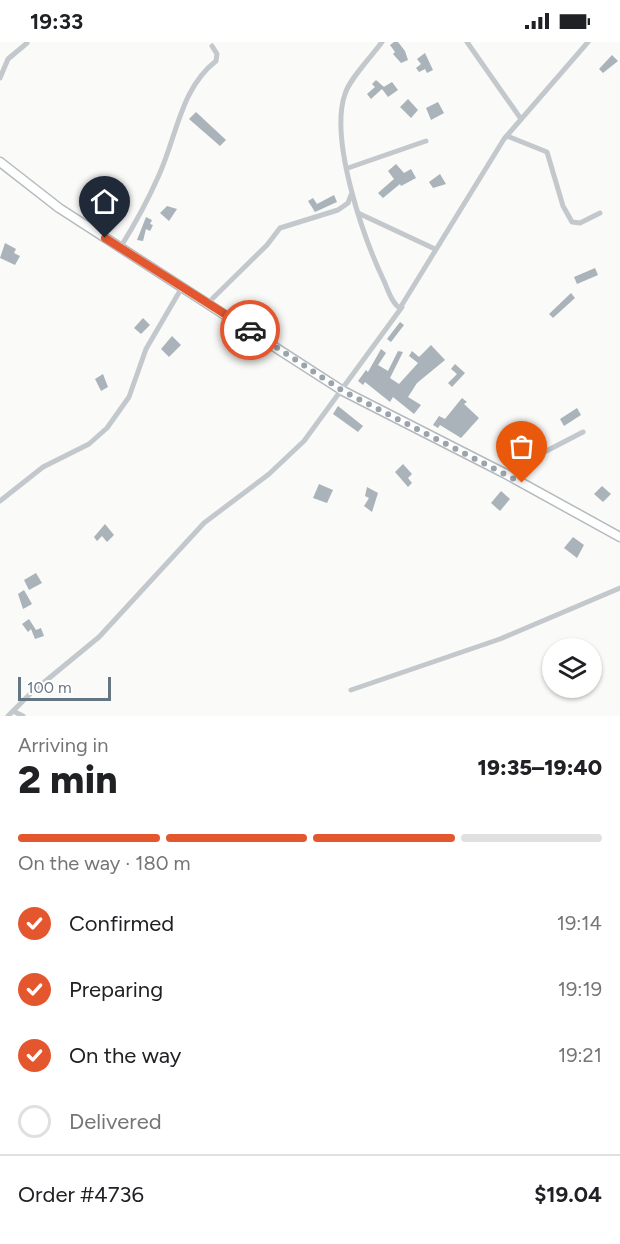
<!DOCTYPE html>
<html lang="en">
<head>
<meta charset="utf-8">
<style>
	body { margin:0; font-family:Figtree,sans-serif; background:#f6f6f6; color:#202124; height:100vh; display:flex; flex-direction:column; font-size:22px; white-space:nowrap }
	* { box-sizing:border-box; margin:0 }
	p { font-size:20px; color:#757577 }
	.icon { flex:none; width:33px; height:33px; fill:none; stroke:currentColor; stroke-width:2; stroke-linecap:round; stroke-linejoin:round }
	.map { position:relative; height:674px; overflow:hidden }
	.drawer { display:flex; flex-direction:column; background:#fff; flex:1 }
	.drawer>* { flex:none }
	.tools { position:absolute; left:542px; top:596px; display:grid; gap:12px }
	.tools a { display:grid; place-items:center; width:60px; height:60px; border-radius:50%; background:#fff; box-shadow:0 2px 4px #0004; font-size:30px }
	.scale { position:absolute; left:18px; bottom:15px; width:93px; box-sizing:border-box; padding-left:6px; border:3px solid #657683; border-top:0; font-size:16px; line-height:21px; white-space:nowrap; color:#657683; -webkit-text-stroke:4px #fff; paint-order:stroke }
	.pin { position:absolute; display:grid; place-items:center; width:51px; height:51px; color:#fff; margin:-62px -26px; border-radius:50% 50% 50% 0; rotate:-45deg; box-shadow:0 0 6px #0007 }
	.pin .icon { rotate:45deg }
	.courier { position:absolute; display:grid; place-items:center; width:60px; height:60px; margin:-30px; border:4px solid #e4572e; border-radius:50%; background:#fff; color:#222; box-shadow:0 2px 8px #0007 }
	.head em { font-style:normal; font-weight:800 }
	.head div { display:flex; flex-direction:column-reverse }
	.head { display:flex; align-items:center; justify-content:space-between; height:102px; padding:0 18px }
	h1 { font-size:39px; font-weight:800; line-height:45px }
	.bar { display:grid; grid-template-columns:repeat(4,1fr); gap:9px 6px; align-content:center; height:72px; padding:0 18px }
	.bar i { height:8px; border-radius:4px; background:#e0e0e0 }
	.bar .active { background:#e4572e }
	.bar p { grid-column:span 4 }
	.line { display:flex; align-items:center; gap:15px; padding:0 18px; border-top:2px solid #e0e0e0 }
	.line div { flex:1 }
	ol { padding:0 18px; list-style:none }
	li { display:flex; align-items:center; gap:18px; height:66px }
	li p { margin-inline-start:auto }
	li .icon { padding:6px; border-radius:50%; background:#e4572e; color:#fff; stroke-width:4 }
	li:last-child { color:#757577 }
	li i { width:33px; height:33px; border:3px solid #e0e0e0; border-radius:50% }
	.status { display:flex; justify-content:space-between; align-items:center; height:42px; padding:0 30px; background:#fff; direction:ltr }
	.status svg { height:16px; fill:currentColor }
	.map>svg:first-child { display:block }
	.building { fill:#aab3b9 }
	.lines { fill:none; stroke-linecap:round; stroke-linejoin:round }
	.primary-casing { stroke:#b5babe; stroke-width:11 }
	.street { stroke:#c3c8cc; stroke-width:5 }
	.primary { stroke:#fff; stroke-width:8 }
	.done { stroke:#99a4ac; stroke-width:6; stroke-dasharray:0 10.8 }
	.route { stroke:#e4572e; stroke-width:8 }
</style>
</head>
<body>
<div class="status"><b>19:33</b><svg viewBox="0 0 49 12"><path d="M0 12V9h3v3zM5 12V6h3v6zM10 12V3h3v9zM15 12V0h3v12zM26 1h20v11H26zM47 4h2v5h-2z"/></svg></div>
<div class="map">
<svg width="620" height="674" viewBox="0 0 620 674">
	<rect width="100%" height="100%" fill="#fafaf8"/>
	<!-- building -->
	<g class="building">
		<path d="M394 0H398L405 9 408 18 401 21 393 12 395 10 390 3Z"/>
		<path d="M425 11 433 28 427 31 425 27 419 30 416 26 421 22 417 17Z"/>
		<path d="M612 13 618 19 603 31 599 27Z"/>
		<path d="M376 38 384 45 382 46 392 40 398 48 388 55 382 47 371 57 367 52 375 45 372 42Z"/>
		<path d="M408 57 418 68 411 76 400 65Z"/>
		<path d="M438 60 444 71 431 78 426 66Z"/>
		<path d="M196 70 226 98 220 104 189 77Z"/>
		<path d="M396 122 404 131 411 127 416 136 401 144 400 142 383 156 378 151 394 137 388 129Z"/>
		<path d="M440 132 446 142 433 146 429 140Z"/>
		<path d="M334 153 337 160 315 170 308 159 313 156 317 162Z"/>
		<path d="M167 164 177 167 169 179 160 171Z"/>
		<path d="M146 175 152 178 150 182 153 183 150 189 146 187 143 199 137 198Z"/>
		<path d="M5 201 16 207 14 211 20 214 15 223 0 216Z"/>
		<path d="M595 226 598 233 577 242 574 235Z"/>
		<path d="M571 251 575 256 553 276 549 272Z"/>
		<path d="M143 276 150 283 141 292 134 286Z"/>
		<path d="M400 280 404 283 391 300 387 297Z"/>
		<path d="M172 294 181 303 169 315 161 307Z"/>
		<path d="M431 303 445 318 417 341 408 355 421 363 414 372 393 355 390 360 365 340 363 343 358 339 366 328 368 330 381 307 386 311 378 323 388 329 398 309 403 310 390 336 399 342 418 321 409 314 412 309 419 315Z"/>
		<path d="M455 322 465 331 452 345 448 341 457 332 451 327Z"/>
		<path d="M103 332 108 345 101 349 95 337Z"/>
		<path d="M462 356 467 360 464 362 479 376 461 396 440 383 438 386 433 383 439 374 445 377Z"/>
		<path d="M338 364 363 384 358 390 333 372Z"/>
		<path d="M577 366 581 373 564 384 560 377Z"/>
		<path d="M403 422 412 432 408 436 412 441 408 445 395 430Z"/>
		<path d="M319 442 333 448 327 461 313 456Z"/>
		<path d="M602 444 611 452 603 460 594 452Z"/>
		<path d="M367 445 378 451 372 470 364 464 369 456 365 454Z"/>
		<path d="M501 449 510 457 500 469 491 461Z"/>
		<path d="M105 482 114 493 107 500 102 494 97 499 94 495Z"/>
		<path d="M573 495 584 503 577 516 564 506Z"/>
		<path d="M36 531 42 541 29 548 24 538Z"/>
		<path d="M24 548 32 562 23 567 18 552Z"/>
		<path d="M29 577 36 588 41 586 44 594 35 597 31 587 28 590 22 582Z"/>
	</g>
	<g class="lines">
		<defs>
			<path id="primary" d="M0 120 59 166 343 349 504 431 620 495"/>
		</defs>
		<!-- primary casing -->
		<use href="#primary" class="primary-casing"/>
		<!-- street -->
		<g class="street">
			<path d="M382 0C372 14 350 36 345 52 329 98 364 197 384 239 388 248 392 262 400 266L504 97 588 0"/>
			<path d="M467 0 521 77"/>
			<path d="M0 36 8 17 27 1"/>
			<path d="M507 94 547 110 563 164 572 180 580 181 600 171"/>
			<path d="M348 126 426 99"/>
			<path d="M358 171 435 207"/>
			<path d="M120 206C135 182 148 158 159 133 177 93 181 46 216 19L217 12 212 4"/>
			<path d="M207 262 267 203 280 186 338 168 348 161 351 153"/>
			<path d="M504 431 583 390"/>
			<path d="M0 459 43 425 89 402 107 386 129 355 146 307 181 247"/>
			<path d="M351 648 500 597 620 546"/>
			<path d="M13 669 23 674"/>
			<path d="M8 674 31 651 99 595 204 481 269 432 304 399 402 265"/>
		</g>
		<!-- primary -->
		<use href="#primary" class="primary"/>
	</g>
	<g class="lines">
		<!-- done -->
		<path class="done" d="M250 288 343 349 522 441"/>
		<!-- route -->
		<path class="route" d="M105 196 250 288"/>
	</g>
</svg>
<div class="tools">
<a><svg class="icon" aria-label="layers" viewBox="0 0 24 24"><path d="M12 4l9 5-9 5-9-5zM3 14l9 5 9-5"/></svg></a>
</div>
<div class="scale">100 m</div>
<div class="pin" style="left:522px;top:441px;background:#ea580c"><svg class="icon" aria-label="bag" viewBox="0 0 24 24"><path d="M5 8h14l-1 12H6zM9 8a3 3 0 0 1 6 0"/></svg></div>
<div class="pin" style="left:105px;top:196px;background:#1f2937"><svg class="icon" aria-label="home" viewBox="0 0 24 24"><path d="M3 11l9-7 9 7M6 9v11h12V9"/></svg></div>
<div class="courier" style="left:250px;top:288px"><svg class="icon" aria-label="car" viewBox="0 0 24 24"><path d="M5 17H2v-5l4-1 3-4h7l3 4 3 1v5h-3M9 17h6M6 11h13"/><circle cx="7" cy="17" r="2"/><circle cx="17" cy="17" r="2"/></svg></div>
</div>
<section class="drawer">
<div class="head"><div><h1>2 min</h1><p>Arriving in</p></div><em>19:35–19:40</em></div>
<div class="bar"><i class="active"></i><i class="active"></i><i class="active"></i><i></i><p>On the way · 180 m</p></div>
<ol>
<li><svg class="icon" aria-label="check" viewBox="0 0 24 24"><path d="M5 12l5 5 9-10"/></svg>Confirmed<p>19:14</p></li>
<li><svg class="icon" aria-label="check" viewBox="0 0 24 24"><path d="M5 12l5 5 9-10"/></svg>Preparing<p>19:19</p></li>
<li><svg class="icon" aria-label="check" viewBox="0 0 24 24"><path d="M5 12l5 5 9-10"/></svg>On the way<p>19:21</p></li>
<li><i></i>Delivered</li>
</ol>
<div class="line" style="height:78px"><div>Order #4736</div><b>$19.04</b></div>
</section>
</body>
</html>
